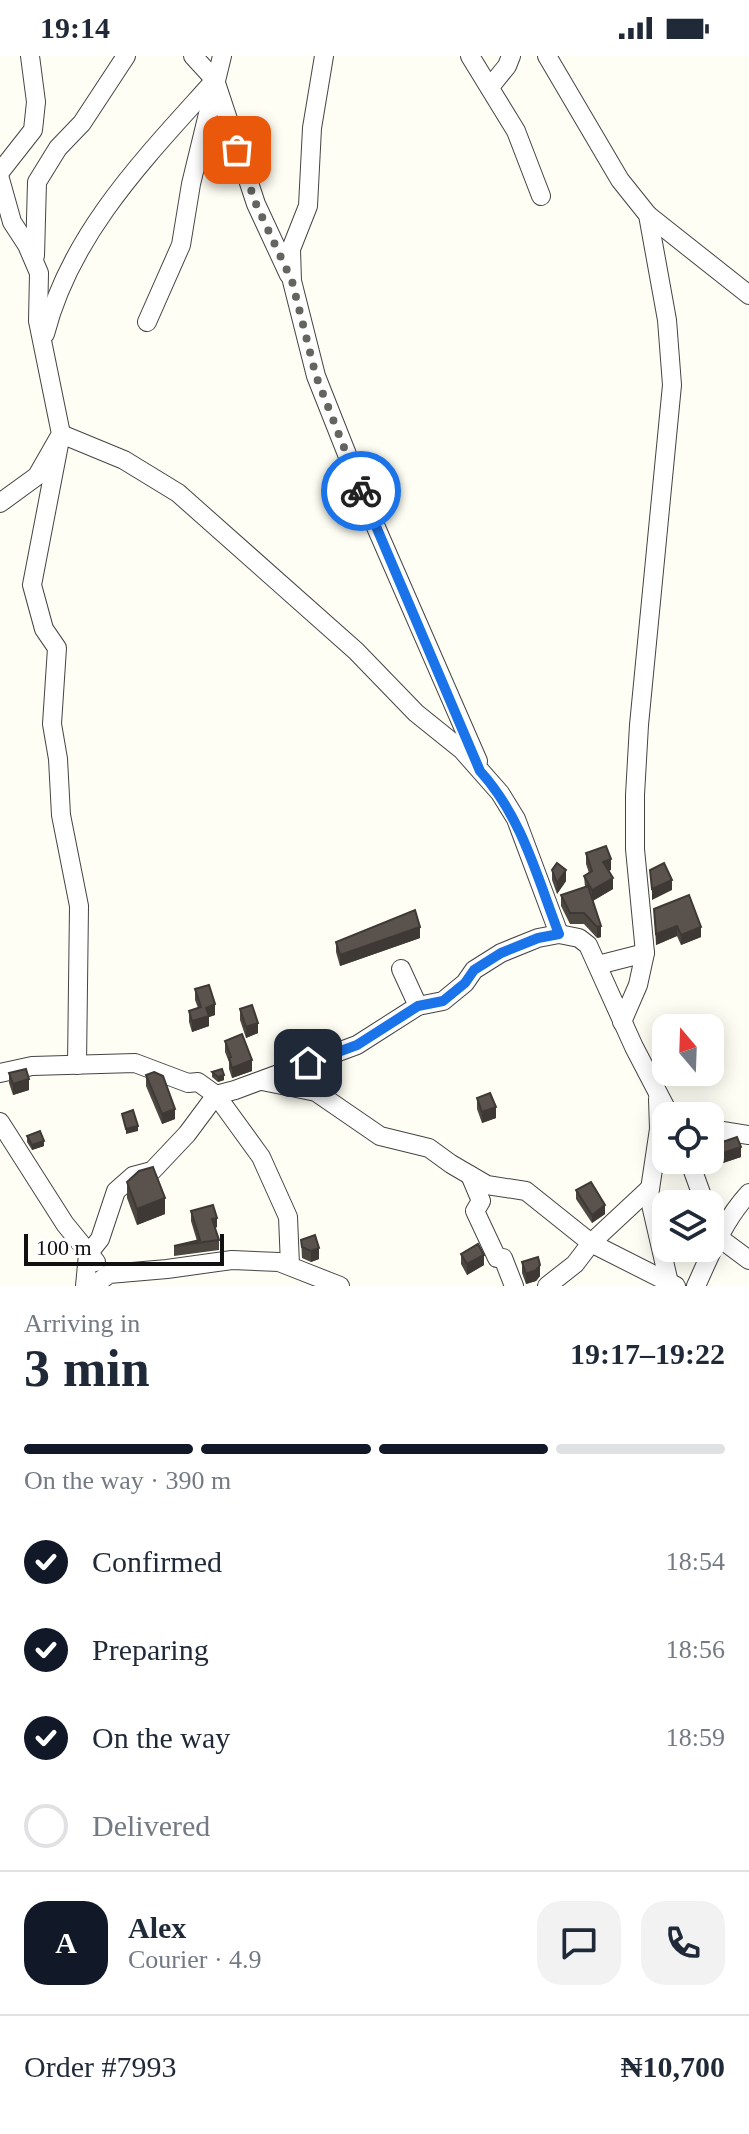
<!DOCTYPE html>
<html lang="en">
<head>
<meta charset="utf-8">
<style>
	body { margin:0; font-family:Georgia,serif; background:#f2f2f3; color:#1f2937; height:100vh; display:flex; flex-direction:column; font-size:30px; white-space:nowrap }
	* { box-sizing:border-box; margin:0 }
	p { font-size:26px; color:#747a83 }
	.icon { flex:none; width:44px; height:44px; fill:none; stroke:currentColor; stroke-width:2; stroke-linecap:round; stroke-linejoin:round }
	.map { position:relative; height:1230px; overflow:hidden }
	.drawer { display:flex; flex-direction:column; background:#fff; flex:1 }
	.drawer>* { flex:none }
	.needle { width:52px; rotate:341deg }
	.fabs { position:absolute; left:652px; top:958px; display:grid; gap:16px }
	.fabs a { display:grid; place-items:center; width:72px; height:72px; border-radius:16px; background:#fff; box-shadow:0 4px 20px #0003; font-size:40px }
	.scale { position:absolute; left:24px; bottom:20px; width:200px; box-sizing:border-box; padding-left:8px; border:4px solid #111; border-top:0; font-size:22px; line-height:28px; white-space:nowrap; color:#111; -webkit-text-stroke:6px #fff; paint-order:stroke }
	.pin { position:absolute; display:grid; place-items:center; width:68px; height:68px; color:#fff; margin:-34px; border-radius:16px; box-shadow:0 4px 12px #0006 }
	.courier { position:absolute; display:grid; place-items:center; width:80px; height:80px; margin:-40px; border:6px solid #1a73e8; border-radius:50%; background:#fff; color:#222; box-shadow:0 2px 10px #0007 }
	.head em { font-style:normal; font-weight:600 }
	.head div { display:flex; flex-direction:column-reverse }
	.head { display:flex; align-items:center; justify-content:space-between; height:136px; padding:0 24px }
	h1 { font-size:52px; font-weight:600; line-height:60px }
	.bar { display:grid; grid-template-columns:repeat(4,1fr); gap:12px 8px; align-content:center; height:96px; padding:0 24px }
	.bar i { height:10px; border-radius:6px; background:#e0e1e3 }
	.bar .active { background:#111827 }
	.bar p { grid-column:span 4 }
	.line { display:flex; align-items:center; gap:20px; padding:0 24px; border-top:2px solid #e0e1e3 }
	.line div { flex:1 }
	.round { display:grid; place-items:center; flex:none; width:84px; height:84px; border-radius:24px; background:#f2f2f3 }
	ol { padding:0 24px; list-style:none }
	li { display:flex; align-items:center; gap:24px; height:88px }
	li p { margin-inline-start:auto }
	li .icon { padding:8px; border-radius:50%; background:#111827; color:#fff; stroke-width:4 }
	li:last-child { color:#747a83 }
	li i { width:44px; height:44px; border:4px solid #e0e1e3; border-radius:50% }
	.status { display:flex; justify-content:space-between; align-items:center; height:56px; padding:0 40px; background:#fff; direction:ltr }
	.status svg { height:22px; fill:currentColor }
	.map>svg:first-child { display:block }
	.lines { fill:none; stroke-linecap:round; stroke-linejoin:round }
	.minor-casing { stroke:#444; stroke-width:20 }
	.minor { stroke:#fff; stroke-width:18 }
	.wall { fill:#4d4742 }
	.shaded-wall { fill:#3f3936 }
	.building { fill:#5a524d; stroke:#3f3936; stroke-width:2 }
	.done { stroke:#646460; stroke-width:8; stroke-dasharray:0 14.4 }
	.route { stroke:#1a73e8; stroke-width:10 }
</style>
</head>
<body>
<div class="status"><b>19:14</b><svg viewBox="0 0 49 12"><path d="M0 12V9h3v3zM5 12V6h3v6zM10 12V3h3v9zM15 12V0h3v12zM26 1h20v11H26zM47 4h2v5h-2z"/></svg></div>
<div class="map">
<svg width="749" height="1230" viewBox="0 0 749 1230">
	<rect width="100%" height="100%" fill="#fffef4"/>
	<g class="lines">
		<defs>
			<g id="minor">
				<path d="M193 0 215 24 256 148 289 219"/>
				<path d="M324 0 312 72 308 150 291 193 292 225 316 320 375 469 478 705"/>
				<path d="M470 0 516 75 541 140"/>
				<path d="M547 0 620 124 648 159 667 264 672 329 639 669 635 739V793L645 897 638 929 622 966"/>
				<path d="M490 31 507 10 511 0"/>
				<path d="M0 116 33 74 36 46 30 0"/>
				<path d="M0 123 12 166 27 189 39 217 38 265 61 378 37 420 0 447"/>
				<path d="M648 159 749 239"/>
				<path d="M35 200 37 126 58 92 82 67 126 0"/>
				<path d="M147 266 181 189 191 128 222 0"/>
				<path d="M45 278C71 176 147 100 215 24"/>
				<path d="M598 909 645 897"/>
				<path d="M401 913 418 950"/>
				<path d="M77 1009 79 850 61 759 58 703 52 668 57 592 44 573 32 529 61 378 124 404 178 437 356 595 416 657 462 694 500 737 516 763 559 878"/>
				<path d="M0 1017 32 1010 135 1007 188 1027 198 1026 216 1039 261 1101 288 1161 290 1209"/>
				<path d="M262 1025 316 1036 380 1080 429 1092 451 1108 487 1129 526 1135 591 1187 650 1132"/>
				<path d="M658 1043 659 1073 649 1140 669 1227"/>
				<path d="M0 1066 65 1168 96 1206"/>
				<path d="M710 1073 749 1079"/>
				<path d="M689 1104 705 1148"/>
				<path d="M470 1119 481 1145 475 1155 497 1202H503L514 1230"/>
				<path d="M710 1160 718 1181 749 1204"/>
				<path d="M85 1230 88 1198 100 1183 116 1135 133 1120 152 1115 187 1078 216 1039 235 1034 357 989 418 950 443 945 465 927 474 914 501 897 538 882 559 878 579 882 588 889 634 991 670 1060"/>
				<path d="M93 1230 109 1218 167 1213 232 1204 279 1206 340 1230"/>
				<path d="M547 1230 575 1208 591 1187 676 1230"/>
				<path d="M696 1230C711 1197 724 1164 749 1137"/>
			</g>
		</defs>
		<!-- minor casing -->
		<use href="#minor" class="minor-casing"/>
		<!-- minor -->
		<use href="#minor" class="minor"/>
	</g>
	<!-- wall -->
	<g class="wall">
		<path d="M586 797 611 814 608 815 613 833 593 845 601 881 597 882 584 868H570L561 850V839L585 831 584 820 589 817 586 808Z"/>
		<path d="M552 814 566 825 557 838 552 824Z"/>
		<path d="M654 853 701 881 681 889 677 880 656 889Z"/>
		<path d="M420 882 340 910 336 896V886Z"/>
		<path d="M195 933 215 959 209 961V970L192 976 189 966V955L198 952 195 944Z"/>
		<path d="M240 953 258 977 246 982 240 964Z"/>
		<path d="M225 985 252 1015 232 1022 229 1013V1006L225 996Z"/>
		<path d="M212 1016 224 1024 218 1026 212 1021Z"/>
		<path d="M9 1017 29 1034 13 1039 9 1027Z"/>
		<path d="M146 1019 175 1063 162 1068 146 1030Z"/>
		<path d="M477 1042 496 1062 482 1067 477 1053Z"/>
		<path d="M27 1080 44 1090 32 1094 27 1086Z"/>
		<path d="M717 1088 741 1101 720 1108 717 1099Z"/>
		<path d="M127 1126 165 1158 137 1169 127 1142Z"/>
		<path d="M576 1134 605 1158 592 1167 576 1143Z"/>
		<path d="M191 1155 217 1171 215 1172 219 1184V1194L174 1200V1190L197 1185 191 1165Z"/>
		<path d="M301 1184 319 1203 311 1206 302 1202Z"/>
		<path d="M461 1198 484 1209 467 1219 461 1208Z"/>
		<path d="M522 1206 540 1220 536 1225 526 1228 522 1217Z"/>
	</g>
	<!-- shaded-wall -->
	<g class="shaded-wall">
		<path d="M611 803V814L603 816V806Z"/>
		<path d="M566 814V825L557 838V827Z"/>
		<path d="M613 822V833L592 845V834Z"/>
		<path d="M672 824V834L652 844V833Z"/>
		<path d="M601 870V881L597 882V871Z"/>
		<path d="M677 870V880L656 889V878Z"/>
		<path d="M420 871V882L340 910V899Z"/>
		<path d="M701 871V881L681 889V879Z"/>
		<path d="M215 948V959L209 961V970L192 976V965L206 952Z"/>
		<path d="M258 967V977L246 982V971Z"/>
		<path d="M252 1004V1015L232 1022V1012Z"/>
		<path d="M224 1019V1024L218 1026V1021Z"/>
		<path d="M29 1023V1034L13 1039V1028Z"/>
		<path d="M496 1051V1062L482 1067V1056Z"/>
		<path d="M175 1053V1063L162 1068V1058Z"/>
		<path d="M138 1070V1075L126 1078V1073Z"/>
		<path d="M44 1085V1090L32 1094V1089Z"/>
		<path d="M741 1091V1101L720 1108V1098Z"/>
		<path d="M165 1142V1158L137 1169V1153Z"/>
		<path d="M605 1149V1158L592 1167V1159Z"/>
		<path d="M217 1162V1171L212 1173V1163Z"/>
		<path d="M319 1192V1203L311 1206V1195Z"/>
		<path d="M484 1199V1209L467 1219V1208Z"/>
		<path d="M540 1209V1220L536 1225 526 1228V1218Z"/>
	</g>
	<!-- building -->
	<g class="building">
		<path d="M606 790 611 803 603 806 613 822 592 834 584 820 592 815 586 797Z"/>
		<path d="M557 807 566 814 557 827 552 814Z"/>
		<path d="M664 807 672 824 652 833 650 814Z"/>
		<path d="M588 830 601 870 597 871 584 857H570L561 839Z"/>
		<path d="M689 839 701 871 681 879 677 870 656 878 654 853Z"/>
		<path d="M415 854 420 871 340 899 336 886Z"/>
		<path d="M209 929 215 948 206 952 209 960 192 965 189 955 201 951 195 933Z"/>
		<path d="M252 949 258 967 246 971 240 953Z"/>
		<path d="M242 978 252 1004 232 1012 229 1002 231 1001 225 985Z"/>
		<path d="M26 1013 29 1023 13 1028 9 1017Z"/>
		<path d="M222 1013 224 1019 218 1021 212 1016Z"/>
		<path d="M154 1016 163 1020 175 1053 162 1058 146 1019Z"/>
		<path d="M490 1037 496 1051 482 1056 477 1042Z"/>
		<path d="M133 1054 138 1070 126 1073 122 1058Z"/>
		<path d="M40 1075 44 1085 32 1089 27 1080Z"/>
		<path d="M737 1081 741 1091 720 1098 717 1088Z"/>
		<path d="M153 1111 165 1142 137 1153 127 1126 139 1115Z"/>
		<path d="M591 1126 605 1149 592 1159 576 1134Z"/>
		<path d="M213 1149 217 1162 212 1163 219 1184 174 1190 200 1184 191 1155Z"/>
		<path d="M315 1179 319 1192 311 1195 302 1191 301 1184Z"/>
		<path d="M478 1188 484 1199 467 1208 461 1198Z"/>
		<path d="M538 1201 540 1209 536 1214 526 1218 522 1206Z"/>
	</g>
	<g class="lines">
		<!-- done -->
		<path class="done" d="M237 94 256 148 292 225 316 320 361 435"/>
		<!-- route -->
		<path class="route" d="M308 1007 357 989 418 950 443 945 465 927 474 914 501 897 538 882 559 878C537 821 522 761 480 715L361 435"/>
	</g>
</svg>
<div class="fabs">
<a><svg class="needle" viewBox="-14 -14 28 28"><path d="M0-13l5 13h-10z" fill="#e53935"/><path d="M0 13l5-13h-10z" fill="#747a83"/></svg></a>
<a><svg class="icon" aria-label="locate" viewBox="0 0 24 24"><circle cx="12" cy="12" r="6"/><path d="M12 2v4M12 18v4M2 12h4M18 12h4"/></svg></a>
<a><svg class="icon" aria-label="layers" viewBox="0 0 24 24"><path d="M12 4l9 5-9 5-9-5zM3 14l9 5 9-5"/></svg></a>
</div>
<div class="scale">100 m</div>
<div class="pin" style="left:237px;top:94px;background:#ea580c"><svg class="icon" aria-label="bag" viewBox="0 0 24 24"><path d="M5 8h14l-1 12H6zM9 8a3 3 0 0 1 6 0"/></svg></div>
<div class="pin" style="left:308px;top:1007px;background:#1f2937"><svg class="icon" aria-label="home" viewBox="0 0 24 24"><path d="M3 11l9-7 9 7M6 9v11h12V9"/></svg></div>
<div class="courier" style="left:361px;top:435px"><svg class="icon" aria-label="bike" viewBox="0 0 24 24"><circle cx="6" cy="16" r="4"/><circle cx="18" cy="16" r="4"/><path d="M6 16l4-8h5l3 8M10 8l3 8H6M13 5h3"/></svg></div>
</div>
<section class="drawer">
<div class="head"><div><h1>3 min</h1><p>Arriving in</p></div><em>19:17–19:22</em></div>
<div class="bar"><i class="active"></i><i class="active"></i><i class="active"></i><i></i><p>On the way · 390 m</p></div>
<ol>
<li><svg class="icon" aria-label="check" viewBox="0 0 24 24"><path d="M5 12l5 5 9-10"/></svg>Confirmed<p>18:54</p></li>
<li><svg class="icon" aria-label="check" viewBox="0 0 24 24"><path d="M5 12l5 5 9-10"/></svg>Preparing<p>18:56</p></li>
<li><svg class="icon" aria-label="check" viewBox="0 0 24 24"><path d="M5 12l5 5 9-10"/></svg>On the way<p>18:59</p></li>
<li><i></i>Delivered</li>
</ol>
<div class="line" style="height:144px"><b class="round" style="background:#111827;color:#fff">A</b><div><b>Alex</b><p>Courier · 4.9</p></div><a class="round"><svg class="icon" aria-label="chat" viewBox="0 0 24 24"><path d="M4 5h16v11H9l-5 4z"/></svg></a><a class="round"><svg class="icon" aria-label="phone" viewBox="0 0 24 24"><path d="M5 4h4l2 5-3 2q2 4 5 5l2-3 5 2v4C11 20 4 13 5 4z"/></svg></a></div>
<div class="line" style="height:104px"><div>Order #7993</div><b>₦10,700</b></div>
</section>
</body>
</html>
